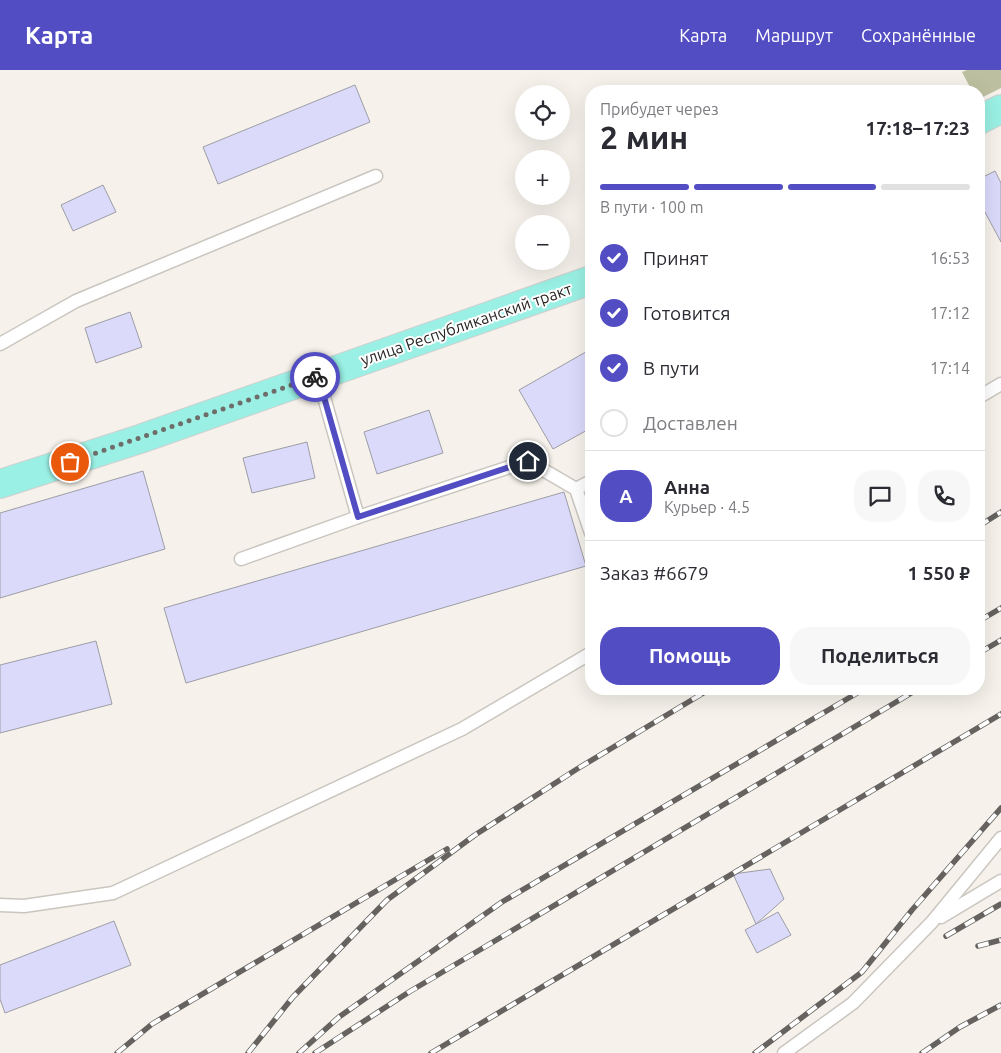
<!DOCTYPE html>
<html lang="ru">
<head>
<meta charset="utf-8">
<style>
	body { margin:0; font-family:Ubuntu,sans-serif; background:#f7f7f7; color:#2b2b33; height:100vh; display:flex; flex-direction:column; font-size:19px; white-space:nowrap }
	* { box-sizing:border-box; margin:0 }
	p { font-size:16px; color:#7c7c81 }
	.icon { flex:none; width:28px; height:28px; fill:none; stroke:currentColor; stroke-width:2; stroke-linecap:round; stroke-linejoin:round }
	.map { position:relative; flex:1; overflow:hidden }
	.panel { position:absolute; left:585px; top:15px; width:400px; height:610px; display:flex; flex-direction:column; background:#fff; border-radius:20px; box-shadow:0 5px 20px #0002 }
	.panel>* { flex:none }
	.controls { position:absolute; left:515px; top:15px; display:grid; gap:10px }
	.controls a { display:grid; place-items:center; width:55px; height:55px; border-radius:50%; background:#fff; box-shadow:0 5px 20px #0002; font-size:25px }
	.pin { position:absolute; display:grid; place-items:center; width:42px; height:42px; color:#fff; margin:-21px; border:2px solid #fff; border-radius:50%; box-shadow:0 1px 5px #0007 }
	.courier { position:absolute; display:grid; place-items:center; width:50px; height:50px; margin:-25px; border:4px solid #534dc4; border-radius:50%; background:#fff; color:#222; box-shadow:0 1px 6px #0007 }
	.overview em { font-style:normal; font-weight:600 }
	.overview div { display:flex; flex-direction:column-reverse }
	.overview { display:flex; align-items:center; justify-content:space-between; height:85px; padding:0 15px }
	h1 { font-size:32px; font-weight:600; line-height:38px }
	.bar { display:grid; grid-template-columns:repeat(4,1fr); gap:8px 5px; align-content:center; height:60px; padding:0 15px }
	.bar i { height:6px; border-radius:4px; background:#e1e1e2 }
	.bar .on { background:#534dc4 }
	.bar p { grid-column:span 4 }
	.line { display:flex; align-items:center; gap:12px; padding:0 15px; border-top:1px solid #e1e1e2 }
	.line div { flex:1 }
	.round { display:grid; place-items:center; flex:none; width:52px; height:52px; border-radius:20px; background:#f7f7f7 }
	ol { padding:0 15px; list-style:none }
	li { display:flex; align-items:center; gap:15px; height:55px }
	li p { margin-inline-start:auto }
	li .icon { padding:5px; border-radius:50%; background:#534dc4; color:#fff; stroke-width:4 }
	li:last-child { color:#7c7c81 }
	li i { width:28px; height:28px; border:2px solid #e1e1e2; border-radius:50% }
	.cta { display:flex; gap:10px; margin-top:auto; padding:10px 15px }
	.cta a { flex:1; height:58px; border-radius:20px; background:#534dc4; color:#fff; font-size:20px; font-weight:600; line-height:58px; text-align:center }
	.cta a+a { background:#f7f7f7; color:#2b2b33 }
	header { display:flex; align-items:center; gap:30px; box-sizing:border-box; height:70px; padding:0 25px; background:#534dc4; color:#fff }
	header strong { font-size:24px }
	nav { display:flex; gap:28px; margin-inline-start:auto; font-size:18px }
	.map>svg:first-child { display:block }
	.forest { fill:#bdc0a0 }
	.building { fill:#dbdafb; stroke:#9d9da5 }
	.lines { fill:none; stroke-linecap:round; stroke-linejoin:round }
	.lane-casing { stroke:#cac6bf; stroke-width:15 }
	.primary-casing { stroke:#cfcfcf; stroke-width:30 }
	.lane { stroke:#fff; stroke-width:12 }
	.primary { stroke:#9af0e4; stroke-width:28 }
	.rail-casing { stroke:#65625f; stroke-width:5.5 }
	.rail { stroke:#fff; stroke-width:4; stroke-dasharray:11; stroke-linecap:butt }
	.done { stroke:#6f6d69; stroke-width:5; stroke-dasharray:0 9 }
	.route { stroke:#534dc4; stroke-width:6 }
	.labels { text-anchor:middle; stroke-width:4; stroke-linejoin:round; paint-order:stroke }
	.street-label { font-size:16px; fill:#272523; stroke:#fff }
</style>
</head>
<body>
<header>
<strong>Карта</strong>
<nav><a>Карта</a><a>Маршрут</a><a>Сохранённые</a></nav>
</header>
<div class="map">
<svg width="1001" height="983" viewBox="0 0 1001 983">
	<rect width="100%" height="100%" fill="#f6f2eb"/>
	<!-- forest -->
	<path class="forest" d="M967 0H1001V18L979 29V21H972L962 2Z"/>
	<!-- building -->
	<g class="building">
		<path d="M355 15 370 52 218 114 203 77Z"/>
		<path d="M995 101 1001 113V172L979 131V109Z"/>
		<path d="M103 115 116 142 73 161 61 135Z"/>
		<path d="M130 242 142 277 96 293 85 258Z"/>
		<path d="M591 279V358L553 379 519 320Z"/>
		<path d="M429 340 443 383 377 404 364 362Z"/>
		<path d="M307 372 315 408 252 423 243 388Z"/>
		<path d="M143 401 165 479 0 528V443Z"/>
		<path d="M564 422 586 496 186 613 164 538Z"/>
		<path d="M96 571 112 634 0 663V595Z"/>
		<path d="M770 799 784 829 756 854 733 804Z"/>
		<path d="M778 842 791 865 757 883 745 860Z"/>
		<path d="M114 851 131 895 5 943 0 929V895Z"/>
	</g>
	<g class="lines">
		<defs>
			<g id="lane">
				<path d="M0 274 76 231 376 106"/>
				<path d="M318 306 358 447 528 391 576 419 591 463"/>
				<path d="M979 327 1001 314"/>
				<path d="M576 419 591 411"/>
				<path d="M241 489 358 447"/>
				<path d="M0 835 24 836 113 823 462 659 591 583"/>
				<path d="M941 847 1001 811"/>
				<path d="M784 983 853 933 932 852 1001 768"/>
			</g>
			<g id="primary">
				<path d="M979 50 1001 39"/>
				<path d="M0 414 140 369 591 210"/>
			</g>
		</defs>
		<!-- lane casing -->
		<use href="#lane" class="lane-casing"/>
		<!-- primary casing -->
		<use href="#primary" class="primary-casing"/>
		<!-- lane -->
		<use href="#lane" class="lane"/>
		<!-- primary -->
		<use href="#primary" class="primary"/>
		<defs>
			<g id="rail">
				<path d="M979 456 1001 442"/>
				<path d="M979 551 1001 538"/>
				<path d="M979 583 1001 570"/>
				<path d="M946 866 1001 834"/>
				<path d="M978 876 1001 870"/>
				<path d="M117 983 152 954 447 779"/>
				<path d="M248 983 293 927 387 830 475 765 577 699 710 619"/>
				<path d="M299 983 339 947 502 832 864 619"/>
				<path d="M315 983 409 922 918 619"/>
				<path d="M431 983 1001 644"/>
				<path d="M755 983 862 902 912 840 1001 738"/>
				<path d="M922 983 960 957 1001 935"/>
			</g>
		</defs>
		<!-- rail casing -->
		<use href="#rail" class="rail-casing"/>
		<!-- rail -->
		<use href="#rail" class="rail"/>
	</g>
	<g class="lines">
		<!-- done -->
		<path class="done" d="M70 392 315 307"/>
		<!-- route -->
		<path class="route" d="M315 307 318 306 358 447 528 391"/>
	</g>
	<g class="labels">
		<!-- street labels -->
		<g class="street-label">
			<text transform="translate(466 254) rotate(-19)" y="6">улица Республиканский тракт</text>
		</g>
	</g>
</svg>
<div class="controls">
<a><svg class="icon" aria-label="locate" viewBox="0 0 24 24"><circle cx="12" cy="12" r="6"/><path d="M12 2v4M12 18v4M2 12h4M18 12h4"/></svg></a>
<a>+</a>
<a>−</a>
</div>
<div class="pin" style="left:70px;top:392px;background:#ea580c"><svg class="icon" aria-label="bag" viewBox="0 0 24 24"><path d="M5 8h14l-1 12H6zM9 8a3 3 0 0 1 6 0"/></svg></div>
<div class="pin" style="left:528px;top:391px;background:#1f2937"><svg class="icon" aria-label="home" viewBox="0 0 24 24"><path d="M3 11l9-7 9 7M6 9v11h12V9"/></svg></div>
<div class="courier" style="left:315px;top:307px"><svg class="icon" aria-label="bike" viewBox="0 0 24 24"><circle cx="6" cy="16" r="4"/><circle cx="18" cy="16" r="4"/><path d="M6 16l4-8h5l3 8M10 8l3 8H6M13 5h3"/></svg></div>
<section class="panel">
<div class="overview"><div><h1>2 мин</h1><p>Прибудет через</p></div><em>17:18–17:23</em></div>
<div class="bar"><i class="on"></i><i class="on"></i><i class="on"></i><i></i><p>В пути · 100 m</p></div>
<ol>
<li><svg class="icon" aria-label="check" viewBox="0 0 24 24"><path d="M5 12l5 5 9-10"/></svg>Принят<p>16:53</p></li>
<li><svg class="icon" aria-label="check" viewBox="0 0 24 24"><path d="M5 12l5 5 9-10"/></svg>Готовится<p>17:12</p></li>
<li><svg class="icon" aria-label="check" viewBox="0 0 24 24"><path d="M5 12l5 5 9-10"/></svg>В пути<p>17:14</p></li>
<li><i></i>Доставлен</li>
</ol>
<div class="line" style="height:90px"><b class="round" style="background:#534dc4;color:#fff">А</b><div><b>Анна</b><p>Курьер · 4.5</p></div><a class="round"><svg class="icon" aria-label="chat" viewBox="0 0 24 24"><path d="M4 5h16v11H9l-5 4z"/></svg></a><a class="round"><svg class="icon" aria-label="phone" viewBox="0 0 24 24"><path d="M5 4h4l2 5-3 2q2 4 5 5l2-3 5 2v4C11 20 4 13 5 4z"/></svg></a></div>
<div class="line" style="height:65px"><div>Заказ #6679</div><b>1 550 ₽</b></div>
<div class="cta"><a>Помощь</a><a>Поделиться</a></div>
</section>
</div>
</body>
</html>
